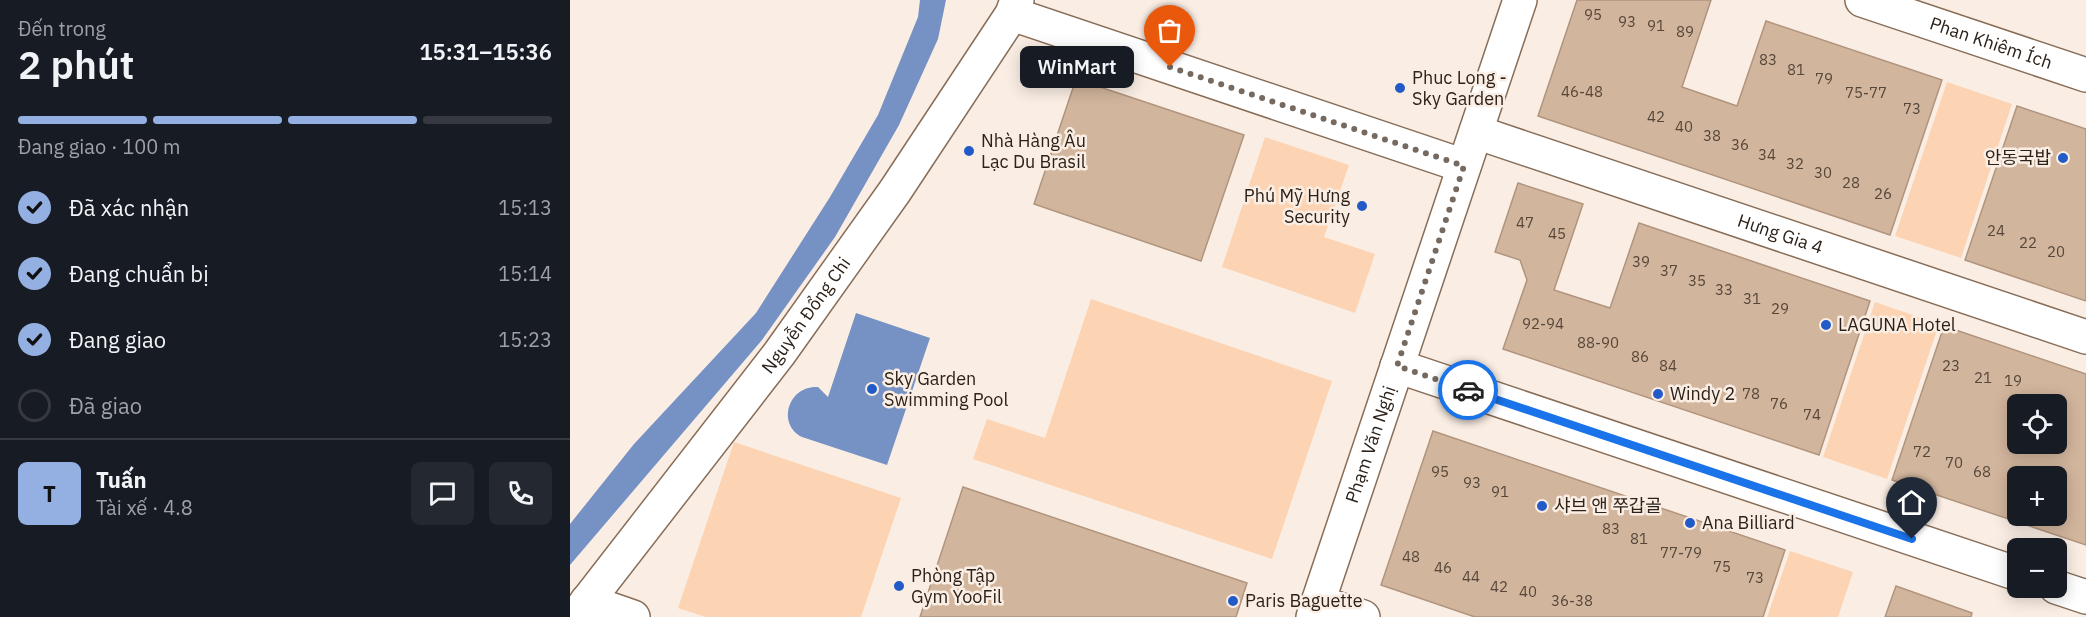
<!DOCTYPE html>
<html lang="vi">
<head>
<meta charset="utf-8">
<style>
	body { margin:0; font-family:"IBM Plex Sans","Noto Sans KR",sans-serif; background:#242831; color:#f1f3f6; height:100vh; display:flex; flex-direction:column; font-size:22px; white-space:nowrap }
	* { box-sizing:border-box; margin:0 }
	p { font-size:20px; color:#9ea1a6 }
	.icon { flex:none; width:33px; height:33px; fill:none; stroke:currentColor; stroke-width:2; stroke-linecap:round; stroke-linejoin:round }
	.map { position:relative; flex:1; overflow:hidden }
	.drawer { display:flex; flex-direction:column; background:#171b24; width:570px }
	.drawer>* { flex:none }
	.fabs { position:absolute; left:1437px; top:394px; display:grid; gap:12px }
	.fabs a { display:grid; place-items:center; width:60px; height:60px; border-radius:9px; background:#171b24; box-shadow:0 3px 15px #0003; font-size:30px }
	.pin { position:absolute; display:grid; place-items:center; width:51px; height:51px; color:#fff; margin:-62px -26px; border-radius:50% 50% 50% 0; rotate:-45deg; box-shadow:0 0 6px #0007 }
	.pin .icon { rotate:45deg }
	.courier { position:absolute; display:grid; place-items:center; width:60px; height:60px; margin:-30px; border:4px solid #1a73e8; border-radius:50%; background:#fff; color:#222; box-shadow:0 2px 8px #0007 }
	.bubble { position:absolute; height:42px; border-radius:9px; background:#171b24; box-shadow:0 3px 15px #0003; font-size:20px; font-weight:600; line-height:42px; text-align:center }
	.summary em { font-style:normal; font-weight:600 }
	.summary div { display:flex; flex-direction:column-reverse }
	.summary { display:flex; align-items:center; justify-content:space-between; height:102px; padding:0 18px }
	h1 { font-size:39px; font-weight:600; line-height:45px }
	.bar { display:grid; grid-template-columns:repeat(4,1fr); gap:9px 6px; align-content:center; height:72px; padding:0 18px }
	.bar i { height:8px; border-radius:4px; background:#363941 }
	.bar .selected { background:#94afe1 }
	.bar p { grid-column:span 4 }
	.line { display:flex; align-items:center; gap:15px; padding:0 18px; border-top:2px solid #363941 }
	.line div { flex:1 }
	.round { display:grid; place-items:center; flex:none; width:63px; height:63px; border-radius:9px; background:#242831 }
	ol { padding:0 18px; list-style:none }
	li { display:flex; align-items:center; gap:18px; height:66px }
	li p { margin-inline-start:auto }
	li .icon { padding:6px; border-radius:50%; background:#94afe1; color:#111; stroke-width:4 }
	li:last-child { color:#9ea1a6 }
	li i { width:33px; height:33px; border:3px solid #363941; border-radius:50% }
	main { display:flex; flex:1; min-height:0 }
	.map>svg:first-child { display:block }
	.green { fill:#fcd4b4 }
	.water { fill:#7691c3 }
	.building { fill:#d2b59d; stroke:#b1947d; stroke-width:1.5; fill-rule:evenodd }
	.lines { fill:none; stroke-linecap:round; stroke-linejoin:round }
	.minor-casing { stroke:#886d57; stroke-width:36 }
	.minor { stroke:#fff; stroke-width:33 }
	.done { stroke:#756960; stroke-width:6; stroke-dasharray:0 10.8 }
	.route { stroke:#1a73e8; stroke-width:8 }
	.poi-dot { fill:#225bc7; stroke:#faeee4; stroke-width:2 }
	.labels { text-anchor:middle; stroke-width:5; stroke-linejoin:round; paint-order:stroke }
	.number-label { font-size:15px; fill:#56473a }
	.street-label { font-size:18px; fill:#2d2219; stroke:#faeee4 }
	.poi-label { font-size:18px; fill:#2d2219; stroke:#faeee4; text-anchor:start }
</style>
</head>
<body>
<main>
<section class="drawer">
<div class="summary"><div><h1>2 phút</h1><p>Đến trong</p></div><em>15:31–15:36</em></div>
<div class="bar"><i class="selected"></i><i class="selected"></i><i class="selected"></i><i></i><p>Đang giao · 100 m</p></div>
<ol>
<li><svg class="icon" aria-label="check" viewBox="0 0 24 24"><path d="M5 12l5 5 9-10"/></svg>Đã xác nhận<p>15:13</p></li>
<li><svg class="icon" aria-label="check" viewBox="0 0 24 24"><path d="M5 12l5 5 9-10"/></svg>Đang chuẩn bị<p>15:14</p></li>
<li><svg class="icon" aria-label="check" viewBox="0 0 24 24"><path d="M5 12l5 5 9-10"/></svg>Đang giao<p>15:23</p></li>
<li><i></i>Đã giao</li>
</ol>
<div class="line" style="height:108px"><b class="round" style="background:#94afe1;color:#111">T</b><div><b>Tuấn</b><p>Tài xế · 4.8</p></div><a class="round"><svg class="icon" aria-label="chat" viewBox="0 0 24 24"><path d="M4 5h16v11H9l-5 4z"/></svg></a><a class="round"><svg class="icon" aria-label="phone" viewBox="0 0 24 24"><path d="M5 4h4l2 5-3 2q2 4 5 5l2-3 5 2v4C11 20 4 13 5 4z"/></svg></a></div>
</section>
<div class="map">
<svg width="1516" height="617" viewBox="0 0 1516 617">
	<rect width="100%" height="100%" fill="#faeee4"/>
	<!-- green -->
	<g class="green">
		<path d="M1377 82 1442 104 1391 258 1325 236Z"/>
		<path d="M695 137 779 165 754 237 805 254 785 313 652 267Z"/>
		<path d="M521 299 762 381 702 559 403 459 417 419 475 438Z"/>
		<path d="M1305 302 1369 324 1317 479 1253 457Z"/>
		<path d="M164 442 331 498 291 617H136L108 608Z"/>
		<path d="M1220 551 1283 572 1268 617H1197Z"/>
	</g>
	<!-- water -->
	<g class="water">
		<path d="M350 0H376L368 39 329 125 265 237 192 340 0 565V524L64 444 186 313 260 197 308 115 348 17Z"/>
		<path d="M286 313 360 338 317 465 232 437C206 423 219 385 248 387L258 397Z"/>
	</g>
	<!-- building -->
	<g class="building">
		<path d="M1007 0H1141L1112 87 1167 106 1196 21 1372 80 1320 235 968 116Z"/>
		<path d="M506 79 674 135 631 261 464 204Z"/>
		<path d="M1447 106 1516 129V301L1395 260Z"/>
		<path d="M948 183 1013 204 984 290 1040 308 1069 223 1300 301 1249 455 933 349 957 280 950 260 925 252Z"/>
		<path d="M1374 326 1516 374V545L1322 480ZM1448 405H1486V444H1448ZM1448 477H1486V516H1448Z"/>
		<path d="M863 431 1215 550 1193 617H905L811 585Z"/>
		<path d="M393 487 677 583 666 617H350Z"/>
		<path d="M1326 586 1402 613 1401 617H1315Z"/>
	</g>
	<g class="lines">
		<defs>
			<g id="minor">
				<path id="s1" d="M1292 0 1516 75"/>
				<path d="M442 14 894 166"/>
				<path id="s2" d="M906 132 1516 337"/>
				<path d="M827 366 1448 574"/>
				<path d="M1486 587 1516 597"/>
				<path d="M17 601 63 617"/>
				<path d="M748 602 793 617"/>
				<path id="s3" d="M5 617 209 354 325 191 442 14 447 0"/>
				<path id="s4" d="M743 617 950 0"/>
			</g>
		</defs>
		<!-- minor casing -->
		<use href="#minor" class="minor-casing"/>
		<!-- minor -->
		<use href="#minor" class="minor"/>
	</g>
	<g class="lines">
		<!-- done -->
		<path class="done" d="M600 67 894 166 827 366 898 390"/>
		<!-- route -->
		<path class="route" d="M898 390 1342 539"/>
	</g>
	<!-- markers -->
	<g class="poi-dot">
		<circle cx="830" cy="88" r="6"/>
		<circle cx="399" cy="151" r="6"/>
		<circle cx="1493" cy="158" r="6"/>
		<circle cx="792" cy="206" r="6"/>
		<circle cx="1256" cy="325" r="6"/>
		<circle cx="302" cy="389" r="6"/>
		<circle cx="1088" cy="394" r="6"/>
		<circle cx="972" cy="506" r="6"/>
		<circle cx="1120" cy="523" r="6"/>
		<circle cx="329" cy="586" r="6"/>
		<circle cx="663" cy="601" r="6"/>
	</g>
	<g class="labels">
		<!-- number labels -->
		<g class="number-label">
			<text x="1023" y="20">95</text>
			<text x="1057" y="27">93</text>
			<text x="1086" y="31">91</text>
			<text x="1115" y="37">89</text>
			<text x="1198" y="65">83</text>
			<text x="1226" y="75">81</text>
			<text x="1254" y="84">79</text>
			<text x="1012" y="97">46-48</text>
			<text x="1296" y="98">75-77</text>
			<text x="1342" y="114">73</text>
			<text x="1086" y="122">42</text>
			<text x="1114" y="132">40</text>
			<text x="1142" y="141">38</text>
			<text x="1170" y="150">36</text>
			<text x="1197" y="160">34</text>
			<text x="1225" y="169">32</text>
			<text x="1253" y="178">30</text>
			<text x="1281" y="188">28</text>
			<text x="1313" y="199">26</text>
			<text x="955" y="228">47</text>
			<text x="1426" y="236">24</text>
			<text x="987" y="239">45</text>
			<text x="1458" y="248">22</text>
			<text x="1486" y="257">20</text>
			<text x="1071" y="267">39</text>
			<text x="1099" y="276">37</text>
			<text x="1127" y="286">35</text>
			<text x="1154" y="295">33</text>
			<text x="1182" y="304">31</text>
			<text x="1210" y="314">29</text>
			<text x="973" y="329">92-94</text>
			<text x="1028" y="348">88-90</text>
			<text x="1070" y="362">86</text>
			<text x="1098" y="371">84</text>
			<text x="1381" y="371">23</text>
			<text x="1413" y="383">21</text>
			<text x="1443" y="386">19</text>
			<text x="1181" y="399">78</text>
			<text x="1209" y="409">76</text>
			<text x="1242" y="420">74</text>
			<text x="1352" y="457">72</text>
			<text x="1384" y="468">70</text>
			<text x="870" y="477">95</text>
			<text x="1412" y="477">68</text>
			<text x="902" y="488">93</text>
			<text x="930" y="497">91</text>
			<text x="1041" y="534">83</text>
			<text x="1069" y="544">81</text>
			<text x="1111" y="558">77-79</text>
			<text x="841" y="562">48</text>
			<text x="1152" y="572">75</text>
			<text x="873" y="573">46</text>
			<text x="901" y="582">44</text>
			<text x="1185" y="583">73</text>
			<text x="929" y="592">42</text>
			<text x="958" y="597">40</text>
			<text x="1002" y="606">36-38</text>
		</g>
		<!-- street labels -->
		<g class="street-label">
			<text dy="6" stroke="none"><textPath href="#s1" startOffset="136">Phan Khiêm Ích</textPath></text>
			<text dy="6" stroke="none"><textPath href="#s2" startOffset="321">Hưng Gia 4</textPath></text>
			<text dy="6" stroke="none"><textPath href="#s3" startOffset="380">Nguyễn Đổng Chi</textPath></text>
			<text dy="6" stroke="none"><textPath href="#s4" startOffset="182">Phạm Văn Nghị</textPath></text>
		</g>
		<!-- poi labels -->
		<g class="poi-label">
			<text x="842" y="84">Phuc Long -<tspan x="842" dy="21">Sky Garden</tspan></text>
			<text x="411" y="147">Nhà Hàng Âu<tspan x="411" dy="21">Lạc Du Brasil</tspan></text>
			<text x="1481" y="164" text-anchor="end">안동국밥</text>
			<text x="780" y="202" text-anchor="end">Phú Mỹ Hưng<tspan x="780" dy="21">Security</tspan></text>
			<text x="1268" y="331">LAGUNA Hotel</text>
			<text x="314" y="385">Sky Garden<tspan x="314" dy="21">Swimming Pool</tspan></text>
			<text x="1100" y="400">Windy 2</text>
			<text x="984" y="512">샤브 앤 쭈갑골</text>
			<text x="1132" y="529">Ana Billiard</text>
			<text x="341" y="582">Phòng Tập<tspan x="341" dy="21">Gym YooFil</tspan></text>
			<text x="675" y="607">Paris Baguette</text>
		</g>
	</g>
</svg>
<div class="fabs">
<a><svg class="icon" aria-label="locate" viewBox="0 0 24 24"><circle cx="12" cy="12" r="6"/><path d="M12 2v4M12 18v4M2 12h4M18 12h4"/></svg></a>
<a>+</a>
<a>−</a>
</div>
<div class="pin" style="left:600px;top:67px;background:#ea580c"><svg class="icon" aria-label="bag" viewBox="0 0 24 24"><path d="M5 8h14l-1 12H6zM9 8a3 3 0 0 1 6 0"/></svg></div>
<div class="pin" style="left:1342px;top:539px;background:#1f2937"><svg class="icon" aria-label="home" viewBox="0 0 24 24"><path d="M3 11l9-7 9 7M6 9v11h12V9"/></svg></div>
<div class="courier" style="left:898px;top:390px"><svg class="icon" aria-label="car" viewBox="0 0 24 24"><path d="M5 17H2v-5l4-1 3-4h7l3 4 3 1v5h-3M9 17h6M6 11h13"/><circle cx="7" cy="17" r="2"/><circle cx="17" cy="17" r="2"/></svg></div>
<div class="bubble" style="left:450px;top:46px;width:114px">WinMart</div>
</div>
</main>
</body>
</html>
